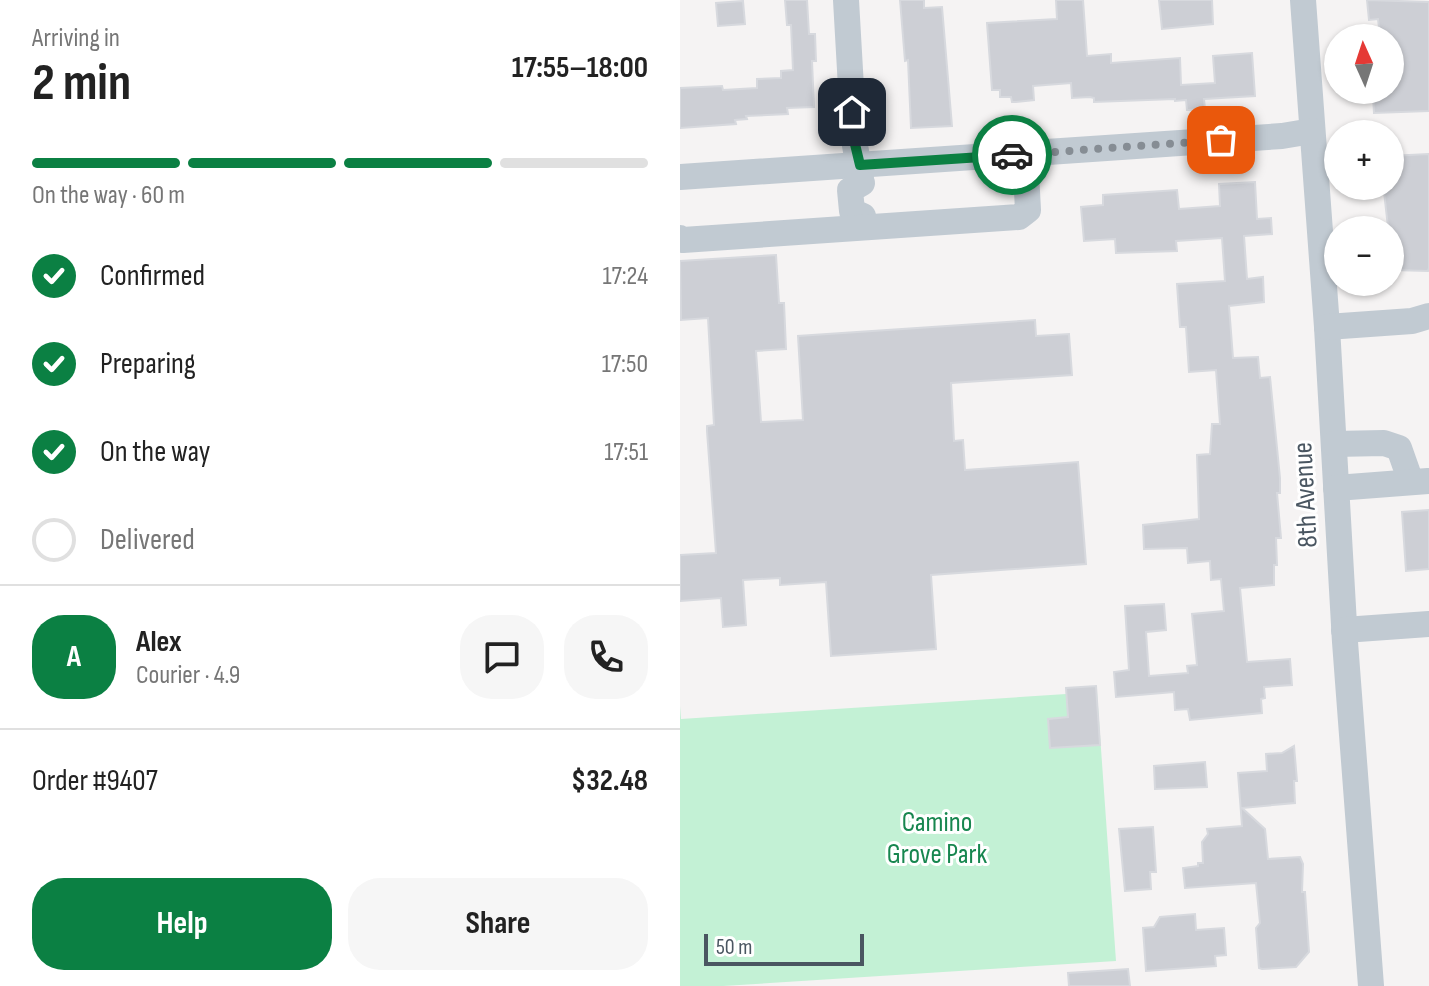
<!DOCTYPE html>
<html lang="en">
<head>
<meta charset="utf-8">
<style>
	body { margin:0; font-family:"Sofia Sans Condensed",sans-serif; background:#f6f6f6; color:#222; height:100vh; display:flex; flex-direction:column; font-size:30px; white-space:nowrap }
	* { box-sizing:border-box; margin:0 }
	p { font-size:26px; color:#767676 }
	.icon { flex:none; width:44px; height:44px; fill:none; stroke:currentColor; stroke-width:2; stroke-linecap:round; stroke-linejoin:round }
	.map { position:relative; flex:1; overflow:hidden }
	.side { display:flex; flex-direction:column; background:#fff; width:680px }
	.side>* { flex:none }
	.needle { width:52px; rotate:357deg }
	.tools { position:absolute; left:644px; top:24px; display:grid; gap:16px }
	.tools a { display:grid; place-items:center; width:80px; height:80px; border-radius:50%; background:#fff; box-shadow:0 2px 6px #0004; font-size:40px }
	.scale { position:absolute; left:24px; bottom:20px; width:160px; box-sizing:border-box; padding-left:8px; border:4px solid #4a5661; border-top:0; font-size:22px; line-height:28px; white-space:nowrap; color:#4a5661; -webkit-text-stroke:6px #fff; paint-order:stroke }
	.pin { position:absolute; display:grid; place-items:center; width:68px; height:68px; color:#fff; margin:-34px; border-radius:16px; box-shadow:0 4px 12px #0006 }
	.courier { position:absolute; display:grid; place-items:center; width:80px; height:80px; margin:-40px; border:6px solid #0b8043; border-radius:50%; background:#fff; color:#222; box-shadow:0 2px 10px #0007 }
	.summary em { font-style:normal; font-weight:700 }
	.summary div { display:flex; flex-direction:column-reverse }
	.summary { display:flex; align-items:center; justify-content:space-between; height:136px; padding:0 32px }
	h1 { font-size:52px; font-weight:700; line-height:60px }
	.bar { display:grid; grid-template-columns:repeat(4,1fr); gap:12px 8px; align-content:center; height:96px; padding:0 32px }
	.bar i { height:10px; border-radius:6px; background:#e0e0e0 }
	.bar .current { background:#0b8043 }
	.bar p { grid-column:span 4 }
	.line { display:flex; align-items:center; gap:20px; padding:0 32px; border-top:2px solid #e0e0e0 }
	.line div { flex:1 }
	.round { display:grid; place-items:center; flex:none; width:84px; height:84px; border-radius:32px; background:#f6f6f6 }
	ol { padding:0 32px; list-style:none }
	li { display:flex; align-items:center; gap:24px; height:88px }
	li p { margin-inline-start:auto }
	li .icon { padding:8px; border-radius:50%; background:#0b8043; color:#fff; stroke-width:4 }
	li:last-child { color:#767676 }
	li i { width:44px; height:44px; border:4px solid #e0e0e0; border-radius:50% }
	.button { display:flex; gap:16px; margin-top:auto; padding:16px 32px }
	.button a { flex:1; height:92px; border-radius:32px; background:#0b8043; color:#fff; font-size:32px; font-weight:700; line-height:92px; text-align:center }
	.button a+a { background:#f6f6f6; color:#222 }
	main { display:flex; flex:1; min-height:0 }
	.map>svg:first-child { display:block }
	.green { fill:#c3f1d5 }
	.building { fill:#cdcfd5; stroke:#d7d9de; stroke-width:2 }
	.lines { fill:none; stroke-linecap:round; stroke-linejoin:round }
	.minor { stroke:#c1cad2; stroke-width:26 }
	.done { stroke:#868d94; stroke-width:8; stroke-dasharray:0 14.4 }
	.route { stroke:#0b8043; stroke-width:10 }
	.labels { text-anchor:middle; stroke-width:6; stroke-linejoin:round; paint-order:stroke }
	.street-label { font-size:28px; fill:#4a5661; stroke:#fff }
	.park-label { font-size:28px; fill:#17864f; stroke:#fff }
</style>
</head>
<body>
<main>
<section class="side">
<div class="summary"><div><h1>2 min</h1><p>Arriving in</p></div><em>17:55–18:00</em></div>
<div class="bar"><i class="current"></i><i class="current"></i><i class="current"></i><i></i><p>On the way · 60 m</p></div>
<ol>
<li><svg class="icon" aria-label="check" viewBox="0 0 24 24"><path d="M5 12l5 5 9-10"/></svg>Confirmed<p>17:24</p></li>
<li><svg class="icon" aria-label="check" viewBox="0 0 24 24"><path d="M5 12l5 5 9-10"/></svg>Preparing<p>17:50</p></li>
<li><svg class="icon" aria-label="check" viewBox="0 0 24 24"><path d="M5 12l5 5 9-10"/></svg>On the way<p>17:51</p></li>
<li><i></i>Delivered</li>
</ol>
<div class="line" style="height:144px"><b class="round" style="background:#0b8043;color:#fff">A</b><div><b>Alex</b><p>Courier · 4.9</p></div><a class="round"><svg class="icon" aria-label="chat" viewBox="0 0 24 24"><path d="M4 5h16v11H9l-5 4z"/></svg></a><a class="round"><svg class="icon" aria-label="phone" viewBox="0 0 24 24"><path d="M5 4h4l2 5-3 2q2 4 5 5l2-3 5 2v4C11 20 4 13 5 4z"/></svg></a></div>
<div class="line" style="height:104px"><div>Order #9407</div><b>$32.48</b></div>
<div class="button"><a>Help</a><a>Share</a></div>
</section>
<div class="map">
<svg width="749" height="986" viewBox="0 0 749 986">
	<rect width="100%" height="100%" fill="#f5f3f3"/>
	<!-- green -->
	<path class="green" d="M417 692 436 961 43 986H0V706L1 719Z"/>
	<!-- building -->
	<g class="building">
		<path d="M105 0H127L129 34H135L136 61H132L134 107 107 108 108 114 66 116 67 119 55 120 56 124 0 128V88L42 86 43 90 77 88V79L101 78V71L113 70 111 25H107Z"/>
		<path d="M220 0H244V8L262 7 272 126 231 128 228 60 225 61Z"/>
		<path d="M376 0H403L407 56 431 54V63L500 58 501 85 535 83 533 56 572 53 575 96 524 99 525 109 507 110 506 100 495 101V99L414 102V98L410 97 392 98 391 83 353 86 354 100 336 102H332L331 97H320V90H312L307 23 377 19Z"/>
		<path d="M479 0H532L533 24 482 29Z"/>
		<path d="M687 0 749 2V111L694 113 693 96 696 95V90H710V36L700 37 698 19 689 20Z"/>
		<path d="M63 1 65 24 38 26 36 3Z"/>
		<path d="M749 154V268L748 271 713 270 704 192 706 186H710V156Z"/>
		<path d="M575 182 577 219 591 218 592 234 564 236 567 279 583 277 584 302 549 306 553 358 578 357 580 378 590 377 600 478V493H597L601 538H596L597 565H594V585L560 588 567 662 610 659 612 685 584 687 585 698 581 699 582 713 510 720 508 709 495 710 494 692 436 697 434 672 449 670 445 606 484 604 486 630 466 632 469 676 508 673 507 666 517 665 512 614 544 611 541 579 531 580 530 561 508 563 507 548 464 549 463 525 519 519 517 455 530 454 532 424H540L536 370 509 372 506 327H500L497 284 545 281 542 238 496 241 497 251 436 253 435 239 404 241 401 207 423 205V195L497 190 499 209 540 206 539 184Z"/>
		<path d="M96 255 99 303H104L106 349 76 351 81 422 123 420 118 336 355 320 356 336 389 334 392 375 271 383 274 441 283 440 285 470 398 462 406 564 251 575 256 649 151 656 146 582 100 585V578L63 580 66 625 43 627 41 598 0 601V555L36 553 27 431V426L34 425 28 318 1 320 0 261Z"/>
		<path d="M749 510V569L726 571 722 512Z"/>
		<path d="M416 686 420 745 370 748 368 719 388 717 386 688Z"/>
		<path d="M614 746 617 781H614L615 803 562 808 585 829 588 859 620 857 623 864 622 892H625L629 952 616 967 582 969 579 968 576 928 580 923 576 883 505 888 503 868 518 866V863H523L522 842 528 834 527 829 562 826 558 773 587 771 586 754 602 753Z"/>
		<path d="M525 762 527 787 475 789 474 766Z"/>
		<path d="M473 827 476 872H470L471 889 445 891 439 829Z"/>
		<path d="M515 914 516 930 544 928 546 955 535 956 536 966 466 971 463 928 474 927 480 917Z"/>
		<path d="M448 969 450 986H389L388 973Z"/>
	</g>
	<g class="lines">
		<!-- minor -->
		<g class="minor">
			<path d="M166 0 174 140 181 179"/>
			<path d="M623 0 647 327 665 642 691 986"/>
			<path d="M0 177 602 136 632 131"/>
			<path d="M182 183 170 190 172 211 183 216"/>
			<path d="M0 238 3 240 339 217 348 210 345 154"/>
			<path d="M647 327 732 321 749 316"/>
			<path d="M654 444 704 443 719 448 731 482"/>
			<path d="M656 488 748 481"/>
			<path d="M664 630 749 624"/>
		</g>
	</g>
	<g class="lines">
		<!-- done -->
		<path class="done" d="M332 155 541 140"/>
		<!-- route -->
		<path class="route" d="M172 112 174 140 180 165 332 155"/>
	</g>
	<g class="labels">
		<!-- street labels -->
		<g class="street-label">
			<text transform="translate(624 495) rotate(-93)" y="10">8th Avenue</text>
		</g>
		<!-- park labels -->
		<g class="park-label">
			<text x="257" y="831">Camino<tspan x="257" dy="32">Grove Park</tspan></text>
		</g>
	</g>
</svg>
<div class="tools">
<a><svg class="needle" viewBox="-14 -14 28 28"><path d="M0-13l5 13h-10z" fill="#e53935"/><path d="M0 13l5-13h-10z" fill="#767676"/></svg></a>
<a>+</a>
<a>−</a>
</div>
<div class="scale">50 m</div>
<div class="pin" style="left:541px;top:140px;background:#ea580c"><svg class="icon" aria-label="bag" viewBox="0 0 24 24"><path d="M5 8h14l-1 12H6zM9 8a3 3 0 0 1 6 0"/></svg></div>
<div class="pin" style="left:172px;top:112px;background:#1f2937"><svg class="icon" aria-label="home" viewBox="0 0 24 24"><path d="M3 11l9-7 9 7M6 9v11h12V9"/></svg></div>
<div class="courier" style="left:332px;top:155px"><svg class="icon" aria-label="car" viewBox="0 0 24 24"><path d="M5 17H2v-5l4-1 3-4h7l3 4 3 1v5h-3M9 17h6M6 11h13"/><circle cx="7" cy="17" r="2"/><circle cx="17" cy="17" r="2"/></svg></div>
</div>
</main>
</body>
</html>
